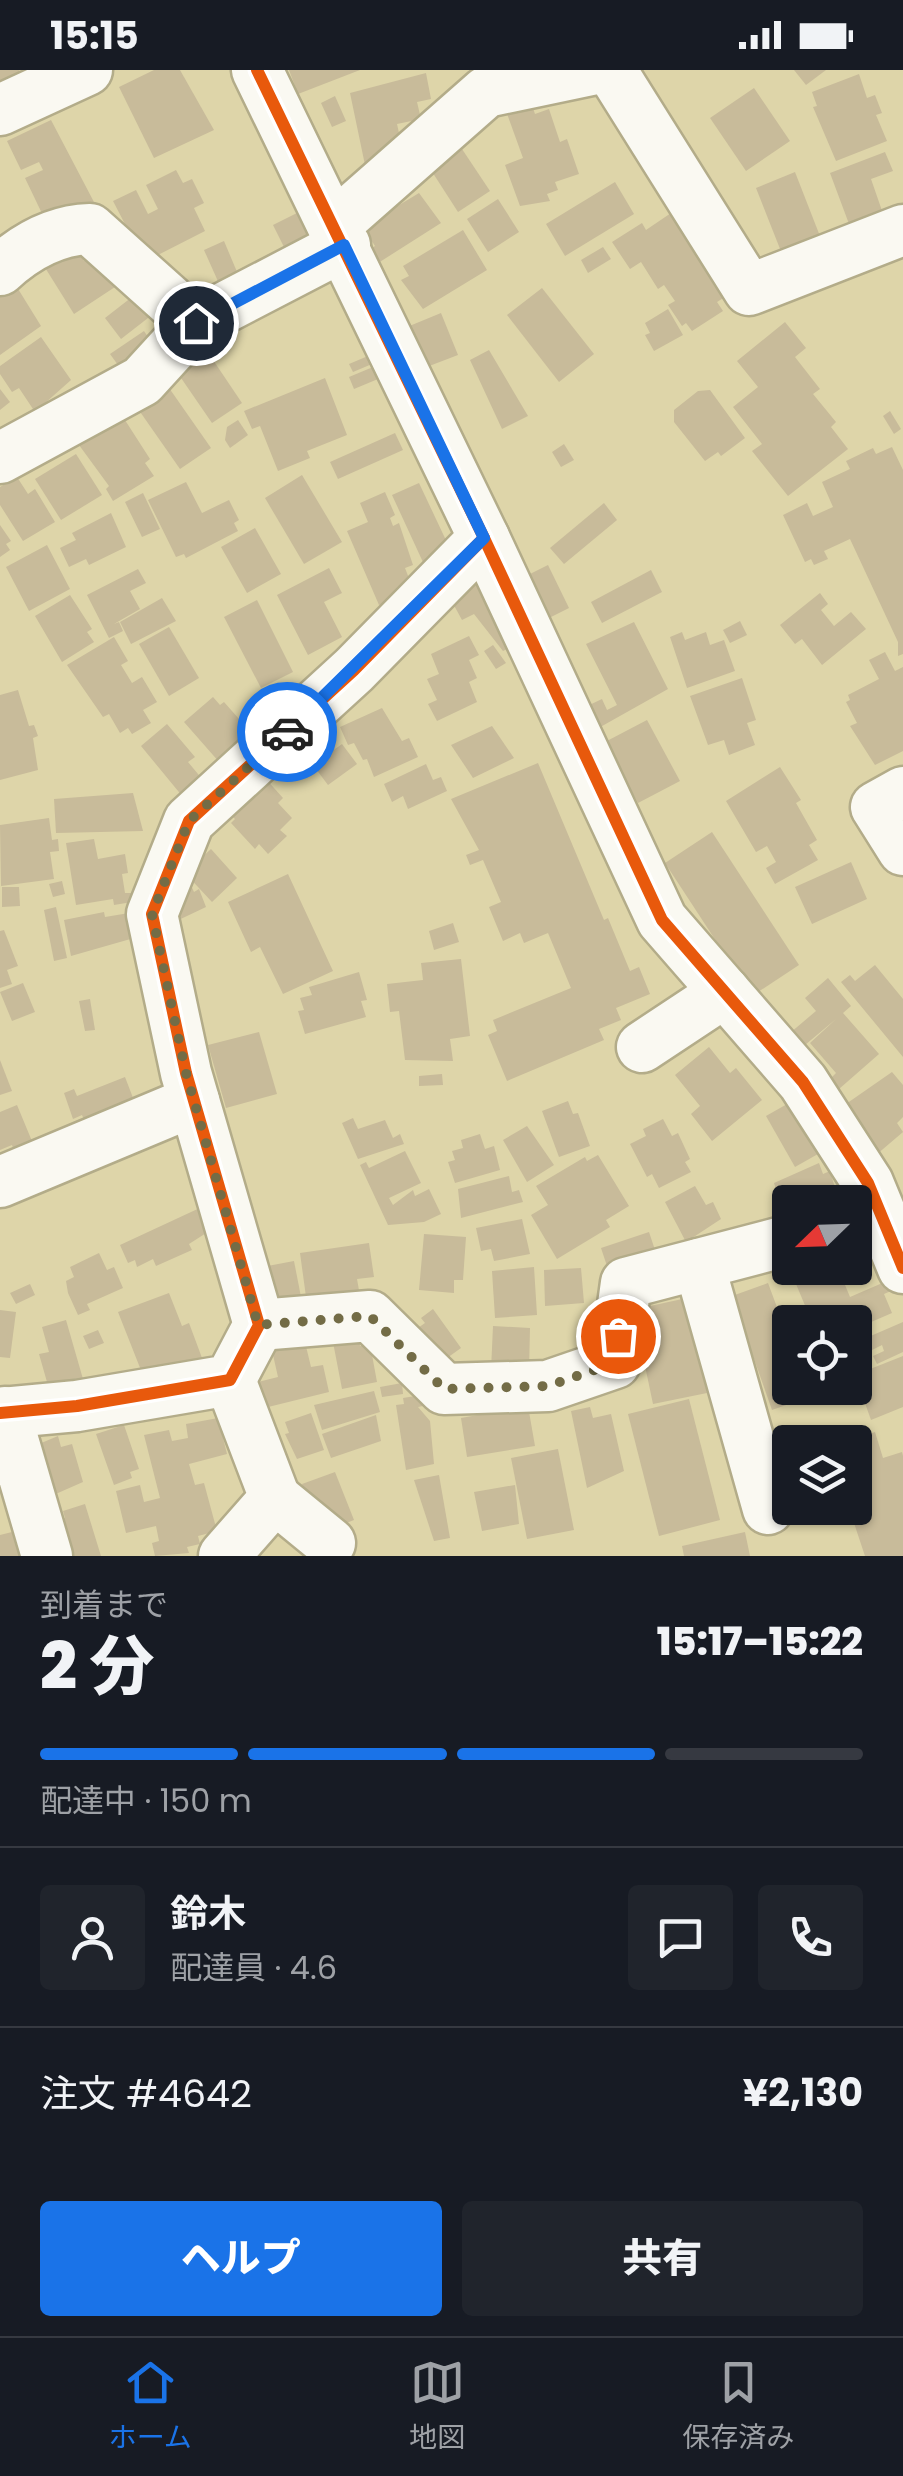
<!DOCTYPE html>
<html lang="ja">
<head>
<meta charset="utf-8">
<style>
	body { margin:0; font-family:Poppins,"Noto Sans JP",sans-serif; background:#20242c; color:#f1f3f6; height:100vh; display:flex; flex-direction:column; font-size:38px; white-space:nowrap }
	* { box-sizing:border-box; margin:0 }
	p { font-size:32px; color:#9ea1a6 }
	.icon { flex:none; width:55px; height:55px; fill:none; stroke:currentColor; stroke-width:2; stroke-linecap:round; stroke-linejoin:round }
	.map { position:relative; height:1486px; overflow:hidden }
	.drawer { display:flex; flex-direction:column; background:#171b24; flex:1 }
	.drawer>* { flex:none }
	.needle { width:65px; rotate:247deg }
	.controls { position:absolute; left:772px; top:1115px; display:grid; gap:20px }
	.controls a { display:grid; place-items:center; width:100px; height:100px; border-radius:10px; background:#171b24; box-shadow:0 2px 8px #0004; font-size:50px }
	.pin { position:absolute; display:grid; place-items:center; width:85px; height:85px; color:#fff; margin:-42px; border:5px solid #fff; border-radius:50%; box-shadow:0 2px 10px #0007 }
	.courier { position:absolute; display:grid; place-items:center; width:100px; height:100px; margin:-50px; border:8px solid #1a73e8; border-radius:50%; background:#fff; color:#222; box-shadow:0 2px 12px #0007 }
	.head em { font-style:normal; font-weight:800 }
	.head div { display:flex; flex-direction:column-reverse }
	.head { display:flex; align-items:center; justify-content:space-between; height:170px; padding:0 40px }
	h1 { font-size:65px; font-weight:800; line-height:75px }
	.bar { display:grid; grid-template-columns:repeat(4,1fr); gap:15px 10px; align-content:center; height:120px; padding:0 40px }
	.bar i { height:12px; border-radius:8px; background:#363941 }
	.bar .selected { background:#1a73e8 }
	.bar p { grid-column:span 4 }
	.line { display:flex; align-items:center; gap:25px; padding:0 40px; border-top:2px solid #363941 }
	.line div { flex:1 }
	.round { display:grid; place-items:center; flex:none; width:105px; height:105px; border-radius:10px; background:#20242c }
	.primary-button { display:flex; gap:20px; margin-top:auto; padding:20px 40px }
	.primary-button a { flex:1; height:115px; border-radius:10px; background:#1a73e8; color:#fff; font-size:40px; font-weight:800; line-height:115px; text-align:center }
	.primary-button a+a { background:#20242c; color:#f1f3f6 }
	.status { display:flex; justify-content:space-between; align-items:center; height:70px; padding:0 50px; background:#171b24; direction:ltr }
	.status svg { height:28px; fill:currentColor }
	.tabs { display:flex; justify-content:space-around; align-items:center; height:140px; border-top:2px solid #363941; background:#171b24; font-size:28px; color:#9ea1a6 }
	.tabs a { display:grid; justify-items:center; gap:5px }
	.tabs .selected { color:#1a73e8 }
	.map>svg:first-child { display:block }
	.building { fill:#c8bb9a }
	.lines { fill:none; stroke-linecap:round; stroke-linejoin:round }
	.minor-casing { stroke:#b3ac89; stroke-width:55 }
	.minor { stroke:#faf9f2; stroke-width:50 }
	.cycleway-casing { stroke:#fff; stroke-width:19 }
	.cycleway { stroke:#e8590c; stroke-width:12 }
	.done { stroke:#736c46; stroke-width:10; stroke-dasharray:0 18 }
	.route { stroke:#1a73e8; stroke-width:12 }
</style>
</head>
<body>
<div class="status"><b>15:15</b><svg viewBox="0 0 49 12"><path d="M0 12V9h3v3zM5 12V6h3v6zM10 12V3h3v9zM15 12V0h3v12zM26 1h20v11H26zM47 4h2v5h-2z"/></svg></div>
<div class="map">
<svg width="903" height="1486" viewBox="0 0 903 1486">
	<rect width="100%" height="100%" fill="#ded5a9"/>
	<!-- building -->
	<g class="building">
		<path d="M0 0H19L24 10 0 23Z"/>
		<path d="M154 0H180L214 60 154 88 119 17Z"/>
		<path d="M289 0H360L298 24Z"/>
		<path d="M794 0H826L806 15Z"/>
		<path d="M426 3 431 29 417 32 421 49 397 54 401 72 395 89 365 95 350 23Z"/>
		<path d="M859 4 867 28 875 25 882 43 876 45 887 71 836 91 813 37 817 36 812 22Z"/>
		<path d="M754 18 790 71 746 101 710 48Z"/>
		<path d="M335 26 346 51 332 57 321 33Z"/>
		<path d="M531 32 535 44 549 39 560 72 567 69 579 104 555 112 558 120 547 124 550 131 520 136 505 95 523 88 506 41Z"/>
		<path d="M51 50 95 134 48 156 25 108 43 100 39 92 21 100 7 71Z"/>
		<path d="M460 76 490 121 458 142 429 97Z"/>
		<path d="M885 82 893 101 871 109 888 158 855 170 830 103Z"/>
		<path d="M176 100 183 113 192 109 204 133 194 138 205 161 154 187 150 179 140 183 113 131 136 120 148 144 158 139 146 115Z"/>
		<path d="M795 102 825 179 786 194 756 118Z"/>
		<path d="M615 112 634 144 565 186 546 154Z"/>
		<path d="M419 123 441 153 375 195 366 182 375 176 363 157Z"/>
		<path d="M498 129 519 162 488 182 467 149Z"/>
		<path d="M674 141 728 225 717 232 723 241 692 261 686 253 682 256 668 235 675 231 664 215 658 219 641 192 630 199 612 172 642 153 646 160Z"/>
		<path d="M299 142 312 166 285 179 273 155Z"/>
		<path d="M463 160 487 200 423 239 401 210 409 206 403 196Z"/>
		<path d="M224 171 240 209 221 218 204 180Z"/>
		<path d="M75 176 84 191 94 184 115 217 74 244 44 196Z"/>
		<path d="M603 177 611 189 588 203 581 190Z"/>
		<path d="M15 214 41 256 0 285V225Z"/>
		<path d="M542 218 594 284 559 312 507 245Z"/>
		<path d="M141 220 157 241 121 269 105 248Z"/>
		<path d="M668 239 683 265 654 281 645 265 650 263 645 253Z"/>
		<path d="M441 243 458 285 424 298 407 257Z"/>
		<path d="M785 252 806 278 795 287 820 319 813 324 836 352 831 357 848 379 788 426 752 381 762 374 733 337 758 317 737 291Z"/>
		<path d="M144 261 159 284 126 306 110 284Z"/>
		<path d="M41 267 71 310 35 342 19 318 12 322 0 304V296Z"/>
		<path d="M489 280 528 346 502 359 470 290Z"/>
		<path d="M209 284 242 333 212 353 179 305Z"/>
		<path d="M368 286 372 294 353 302 349 294Z"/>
		<path d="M373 297 378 309 354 319 349 307Z"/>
		<path d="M325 308 347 365 307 381 310 388 278 401 260 356 252 359 244 341Z"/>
		<path d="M167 315 211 378 180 399 136 336Z"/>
		<path d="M0 319 10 332 0 340Z"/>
		<path d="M710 320 745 368 721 386 718 382 705 391 674 352V340L698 321Z"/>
		<path d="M890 341 901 359 894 364 883 346Z"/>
		<path d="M123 347 150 389 145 393 154 406 113 431 106 419 109 416 79 375Z"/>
		<path d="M238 350 248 365 230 378 225 370 227 357Z"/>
		<path d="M395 363 403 380 338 409 330 392Z"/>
		<path d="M564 374 574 390 561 397 552 382Z"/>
		<path d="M892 377 903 400V584L898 586V572L850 469 824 481 828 489 814 495 811 489 805 492 783 445 807 433 813 446 833 437 822 412 850 399 846 391 873 378 876 384Z"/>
		<path d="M76 384 102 425 61 450 35 409Z"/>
		<path d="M302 405 342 472 304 494 265 428Z"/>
		<path d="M17 407 28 424 35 419 55 452 23 471 0 435V417Z"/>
		<path d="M186 412 202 443 229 430 239 450 234 453 238 461 186 488 184 484 176 487 148 430Z"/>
		<path d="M419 413 452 483 428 503 392 425Z"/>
		<path d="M385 422 395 445 390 448 393 456 399 453 413 495 405 498 410 511 400 516 404 524 379 535 347 461 368 452 360 433Z"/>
		<path d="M143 423 160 459 142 467 125 432Z"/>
		<path d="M604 433 617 450 564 494 550 478Z"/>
		<path d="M111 443 126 477 89 495 86 489 69 497 60 478 76 470 72 463Z"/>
		<path d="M0 455 11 471 6 474 10 480 0 487Z"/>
		<path d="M255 458 281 504 247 523 221 477Z"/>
		<path d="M47 475 70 519 29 541 6 497Z"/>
		<path d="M548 495 569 538 543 551 522 508Z"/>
		<path d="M329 498 342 523 324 532 342 567 308 585 277 525Z"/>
		<path d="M138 499 146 513 130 521 140 539 114 554 119 552 123 561 109 568 87 525Z"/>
		<path d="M651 500 662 522 602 553 591 532Z"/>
		<path d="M475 510 509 578 503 581 474 544 462 550 450 528Z"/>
		<path d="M820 523 828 534 821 540 834 556 851 542 866 559 822 595 802 569 795 574 780 555Z"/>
		<path d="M70 525 92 559 87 562 94 572 62 592 35 546Z"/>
		<path d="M162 528 176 551 131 574 120 552Z"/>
		<path d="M257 530 293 602 261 618 224 547Z"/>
		<path d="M740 551 747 565 730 573 723 560Z"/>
		<path d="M634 552 668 619 595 660 583 638 602 629 607 640 617 635 586 574Z"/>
		<path d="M169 557 199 608 169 626 139 574Z"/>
		<path d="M682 562 685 570 706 562 710 575 724 570 735 601 687 618 670 567Z"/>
		<path d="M469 566 479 585 469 590 477 608 469 612 477 632 437 651 428 634 437 630 427 609 439 604 431 584Z"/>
		<path d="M114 567 128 591 121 595 132 613 142 607 157 632 143 640 151 653 132 664 128 658 120 663 109 644 103 647 67 595Z"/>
		<path d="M493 575 506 593 496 599 484 581Z"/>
		<path d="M885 582 895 601 903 597V681L875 695 850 656 857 653 846 632 850 630 848 625 879 609 869 590Z"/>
		<path d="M742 608 756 650 747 653 755 675 729 685 724 670 708 675 690 626Z"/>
		<path d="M18 620 29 656 34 655 38 666 33 668 38 700 0 710V625Z"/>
		<path d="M213 627 220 635 224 632 247 658 244 661 249 667 220 693 184 652Z"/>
		<path d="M382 638 402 671 409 668 418 687 374 707 367 689 363 690 354 673 348 675 340 657Z"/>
		<path d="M647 650 680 711 638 733 605 672Z"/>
		<path d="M167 654 195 687 188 692 203 710 183 727 141 676Z"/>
		<path d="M492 656 514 688 473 708 451 675Z"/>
		<path d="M342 674 357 694 328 715 313 695Z"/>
		<path d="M538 693 604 850 608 848 630 901 639 897 650 924 616 938 621 950 599 959 604 970 507 1011 488 965 497 961 493 950 571 918 548 863 524 873 520 863 503 871 489 837 501 832 483 790 470 795 466 785 479 780 451 729Z"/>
		<path d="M426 694 433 710 441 707 447 721 408 739 403 726 392 732 384 714Z"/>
		<path d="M780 697 801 730 796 733 817 770 809 775 818 790 775 814 766 798 776 792 767 776 756 782 726 731Z"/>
		<path d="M265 708 283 728 278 733 292 748 280 760 287 766 268 784 259 774 255 779 231 753 235 749 228 742Z"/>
		<path d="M133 723 143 761 56 763 54 729Z"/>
		<path d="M49 748 52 770 58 769 59 781 50 782 54 809 1 816 0 755Z"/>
		<path d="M712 762 799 895 752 926 665 793Z"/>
		<path d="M94 769 98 789 125 784 128 803 122 804 125 823H131L132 832 114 835 113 829 76 835 66 773Z"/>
		<path d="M211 779 237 808 212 832 185 803Z"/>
		<path d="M851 792 867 829 812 854 795 817Z"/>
		<path d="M288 804 333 901 283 924 260 877 251 882 228 832Z"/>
		<path d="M187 807 194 822 199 819 206 837 168 855Z"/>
		<path d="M62 811 65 824 53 827 49 814Z"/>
		<path d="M2 817H19L20 836 2 837Z"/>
		<path d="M56 837 67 888 54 891 44 840Z"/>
		<path d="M104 842 105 847 135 842 141 866 71 886 64 850Z"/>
		<path d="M453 853 459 872 434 880 429 861Z"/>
		<path d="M4 860 18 896 7 900 12 914 0 918V861Z"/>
		<path d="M461 889 470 966 450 969 453 991 405 990 399 941 390 942 387 914 423 910 421 893Z"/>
		<path d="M875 895 903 929V987L841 912 850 905 855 911Z"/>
		<path d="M359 902 367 930 361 931 366 947 305 964 298 941 304 940 300 928 312 925 309 917Z"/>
		<path d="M828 908 851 936 843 943 879 984 839 1019 831 1008 836 1003 810 973 836 949 805 975 790 963 816 941 805 928Z"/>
		<path d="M23 913 35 942 12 951 0 922Z"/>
		<path d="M90 929 95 960 85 961 79 931Z"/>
		<path d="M259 962 277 1024 226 1038 208 975Z"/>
		<path d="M709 977 730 1003 736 998 762 1030 712 1071 691 1044 700 1036 675 1005Z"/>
		<path d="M0 990 12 1021 0 1025Z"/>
		<path d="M892 1002 903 1015V1047L897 1053 903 1062 876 1085 846 1034Z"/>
		<path d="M442 1004 443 1015 419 1016V1006Z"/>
		<path d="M125 1007 135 1033 85 1052 82 1045 73 1049 64 1023 74 1019 77 1026Z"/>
		<path d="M796 1029 825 1080 795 1097 766 1046Z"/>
		<path d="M568 1031 573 1044 578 1043 590 1076 559 1087 542 1041Z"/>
		<path d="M17 1035 34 1076 15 1084 12 1075 0 1080V1042Z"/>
		<path d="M353 1048 358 1059 385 1050 393 1068 400 1064 404 1074 358 1089 342 1053Z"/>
		<path d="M663 1049 672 1066 678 1063 690 1089 685 1092 691 1102 659 1118 652 1104 647 1107 630 1074 646 1066 643 1059Z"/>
		<path d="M527 1056 554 1095 527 1112 503 1070Z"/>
		<path d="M480 1064 485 1079 494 1076 500 1100 455 1113 448 1092 455 1090 452 1081 463 1078 461 1070Z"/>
		<path d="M405 1081 421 1113 389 1128 393 1135 413 1120 415 1126 429 1119 441 1144 424 1152 388 1155 360 1095 366 1092 369 1098Z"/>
		<path d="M598 1085 629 1136 606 1150 610 1157 557 1189 531 1145 548 1135 536 1116 585 1087 587 1091Z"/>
		<path d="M819 1093 823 1104 830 1101 839 1131 790 1132V1145L785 1148 774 1113Z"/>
		<path d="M509 1106 512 1122 519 1120 523 1132 461 1148 458 1119Z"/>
		<path d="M695 1116 706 1135 713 1132 721 1149 686 1172 665 1132Z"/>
		<path d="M204 1136 214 1158 189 1174 192 1180 156 1196 153 1189 137 1197 135 1190 128 1193 120 1175Z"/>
		<path d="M522 1149 530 1184 494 1191 491 1179 481 1181 476 1158Z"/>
		<path d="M649 1162 659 1192 608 1199 601 1178Z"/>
		<path d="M424 1164 466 1167 463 1210H454V1223L419 1220Z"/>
		<path d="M369 1173 374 1207 357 1209 360 1226 307 1234 300 1183Z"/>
		<path d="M99 1183 107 1200 114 1197 123 1218 87 1234 90 1240 78 1245 68 1223 66 1211 74 1207 70 1197Z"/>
		<path d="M294 1191 301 1227 263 1234 257 1198Z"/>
		<path d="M534 1197 537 1245 495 1248 492 1201Z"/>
		<path d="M581 1198 584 1233 545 1236 544 1200Z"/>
		<path d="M795 1198H838L850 1227 887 1211 891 1221 884 1224 892 1243 855 1259V1252H818L814 1242 809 1245 796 1214 801 1212Z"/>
		<path d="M768 1213 781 1248 788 1245 791 1252 790 1318H805L809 1327 772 1340 732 1226Z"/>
		<path d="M30 1214 35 1225 16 1234 10 1223Z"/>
		<path d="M169 1223 182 1256 189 1253 205 1296 148 1318 118 1242Z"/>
		<path d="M687 1228 707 1323 653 1334 640 1272 650 1270V1236Z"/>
		<path d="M433 1239 461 1278 433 1298 408 1265 425 1253 421 1248Z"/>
		<path d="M0 1240 16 1242 10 1288 0 1287Z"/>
		<path d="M66 1250 83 1309 49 1319 39 1284 49 1282 42 1257Z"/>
		<path d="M903 1252V1282L877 1294 873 1286 884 1281 882 1275 872 1280 866 1268Z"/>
		<path d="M493 1256 530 1258 529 1301 491 1300Z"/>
		<path d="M98 1260 104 1273 89 1279 83 1266Z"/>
		<path d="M855 1260 867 1289 855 1294Z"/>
		<path d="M358 1263 360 1276 370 1274 377 1312 342 1319 332 1267Z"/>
		<path d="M304 1268 311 1297 323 1295 329 1322 260 1339 254 1313 278 1307 271 1276Z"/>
		<path d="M903 1286V1337L871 1350 855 1305Z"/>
		<path d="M402 1313 403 1324 382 1327 380 1317Z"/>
		<path d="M374 1321 380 1342 322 1360 314 1335Z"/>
		<path d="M421 1325 423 1336 418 1337 430 1351 434 1394 406 1400 396 1335 404 1334 403 1328Z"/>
		<path d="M689 1329 720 1450 659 1466 628 1344Z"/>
		<path d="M528 1336 535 1376 467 1387 461 1348Z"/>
		<path d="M590 1337 593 1348 611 1344 624 1401 587 1418 571 1341Z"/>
		<path d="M311 1343 324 1380 297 1389 285 1364 289 1363 285 1352Z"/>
		<path d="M376 1345 381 1371 331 1388 322 1364Z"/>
		<path d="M218 1348 227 1384 189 1394 195 1415 204 1413 217 1461 198 1466 200 1474 187 1477 189 1483 155 1486 152 1473 159 1471 156 1456 126 1463 116 1421 140 1415 144 1432 160 1428 144 1365 169 1360 172 1371 188 1368 186 1354Z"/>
		<path d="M124 1355 139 1399 130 1402 132 1408 114 1415 96 1364Z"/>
		<path d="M875 1362 883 1388 902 1382 903 1386V1486H865L852 1447 833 1453 829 1438H855V1372H844Z"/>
		<path d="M836 1364 839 1372H810Z"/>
		<path d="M58 1366 61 1377 72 1374 83 1412 42 1430 27 1379Z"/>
		<path d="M558 1379 574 1460 527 1469 511 1388Z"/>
		<path d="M335 1402 354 1450 321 1463 302 1414Z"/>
		<path d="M439 1405 450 1468 434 1471 414 1410Z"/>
		<path d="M515 1415 519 1454 482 1461 474 1422Z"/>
		<path d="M85 1434 101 1486H58L48 1453 65 1448 63 1441Z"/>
		<path d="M16 1461 25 1486H0V1465Z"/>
		<path d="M745 1462 750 1486H684L682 1476Z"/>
	</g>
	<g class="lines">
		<defs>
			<g id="minor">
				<path d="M257 0 484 468 662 850 803 1012 868 1113 903 1198"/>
				<path d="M611 0 749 220 903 160"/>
				<path d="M0 40 87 0"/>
				<path d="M335 155 486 22 591 0"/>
				<path d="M0 200C25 177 56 160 90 159L195 253"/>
				<path d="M0 388 142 311 195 253 345 175"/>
				<path d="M903 722 876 737 903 780"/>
				<path d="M642 977 725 922"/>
				<path d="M0 1112 194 1031"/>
				<path d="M699 1194 768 1439"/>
				<path d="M259 1255 370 1246 444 1319 548 1316 615 1293 626 1213 790 1170"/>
				<path d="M5 1342 47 1486"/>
				<path d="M0 1343 77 1336 230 1310 259 1255 186 1003 152 844 189 751 354 600 484 468"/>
				<path d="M275 1428 330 1473"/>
				<path d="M224 1486 275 1428 230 1310"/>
			</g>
		</defs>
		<!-- minor casing -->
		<use href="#minor" class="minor-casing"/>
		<!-- minor -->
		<use href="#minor" class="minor"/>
		<defs>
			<g id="cycleway">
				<path d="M257 0 484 468 662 850 803 1012 868 1113 903 1198"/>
				<path d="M0 1343 77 1336 230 1310 259 1255 186 1003 152 844 189 751 354 600 484 468"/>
			</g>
		</defs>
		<!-- cycleway casing -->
		<use href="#cycleway" class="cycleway-casing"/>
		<!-- cycleway -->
		<use href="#cycleway" class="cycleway"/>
	</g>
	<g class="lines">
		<!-- done -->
		<path class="done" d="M287 662 189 751 152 844 186 1003 258 1255 370 1246 444 1319 548 1316 615 1293 618 1266"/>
		<!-- route -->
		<path class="route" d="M196 253 344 175 484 468 287 662"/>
	</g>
</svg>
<div class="controls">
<a><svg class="needle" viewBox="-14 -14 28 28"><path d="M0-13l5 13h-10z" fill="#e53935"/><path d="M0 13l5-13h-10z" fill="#9ea1a6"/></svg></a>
<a><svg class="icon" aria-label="locate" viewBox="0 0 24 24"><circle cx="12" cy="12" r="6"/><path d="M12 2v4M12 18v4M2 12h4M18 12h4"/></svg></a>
<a><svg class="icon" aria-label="layers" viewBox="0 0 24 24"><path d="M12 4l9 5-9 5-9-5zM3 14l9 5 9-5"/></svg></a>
</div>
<div class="pin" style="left:618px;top:1266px;background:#ea580c"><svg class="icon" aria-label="bag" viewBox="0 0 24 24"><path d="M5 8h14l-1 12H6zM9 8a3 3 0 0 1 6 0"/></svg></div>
<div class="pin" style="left:196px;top:253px;background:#1f2937"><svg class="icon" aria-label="home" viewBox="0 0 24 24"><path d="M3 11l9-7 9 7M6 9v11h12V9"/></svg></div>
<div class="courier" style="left:287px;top:662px"><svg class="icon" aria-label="car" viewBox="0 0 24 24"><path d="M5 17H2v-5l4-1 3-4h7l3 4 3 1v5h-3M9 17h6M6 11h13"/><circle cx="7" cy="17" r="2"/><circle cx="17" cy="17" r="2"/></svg></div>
</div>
<section class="drawer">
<div class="head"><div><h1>2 分</h1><p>到着まで</p></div><em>15:17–15:22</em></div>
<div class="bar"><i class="selected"></i><i class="selected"></i><i class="selected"></i><i></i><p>配達中 · 150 m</p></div>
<div class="line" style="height:180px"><a class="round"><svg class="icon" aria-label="person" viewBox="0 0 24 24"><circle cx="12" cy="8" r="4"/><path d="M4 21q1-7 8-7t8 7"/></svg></a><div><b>鈴木</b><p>配達員 · 4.6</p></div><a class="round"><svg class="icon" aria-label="chat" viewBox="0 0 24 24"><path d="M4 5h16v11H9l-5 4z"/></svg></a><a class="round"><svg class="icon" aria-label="phone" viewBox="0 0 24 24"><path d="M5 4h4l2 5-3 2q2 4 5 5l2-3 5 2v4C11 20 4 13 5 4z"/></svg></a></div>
<div class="line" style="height:130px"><div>注文 #4642</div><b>¥2,130</b></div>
<div class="primary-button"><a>ヘルプ</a><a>共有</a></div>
</section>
<nav class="tabs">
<a class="selected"><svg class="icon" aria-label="home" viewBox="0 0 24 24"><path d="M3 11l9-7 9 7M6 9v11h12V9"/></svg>ホーム</a>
<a><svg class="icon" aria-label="map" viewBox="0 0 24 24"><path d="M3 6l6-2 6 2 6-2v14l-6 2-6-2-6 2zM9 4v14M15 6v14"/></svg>地図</a>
<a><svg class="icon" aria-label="saved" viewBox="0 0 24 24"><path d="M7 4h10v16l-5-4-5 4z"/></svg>保存済み</a>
</nav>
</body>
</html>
